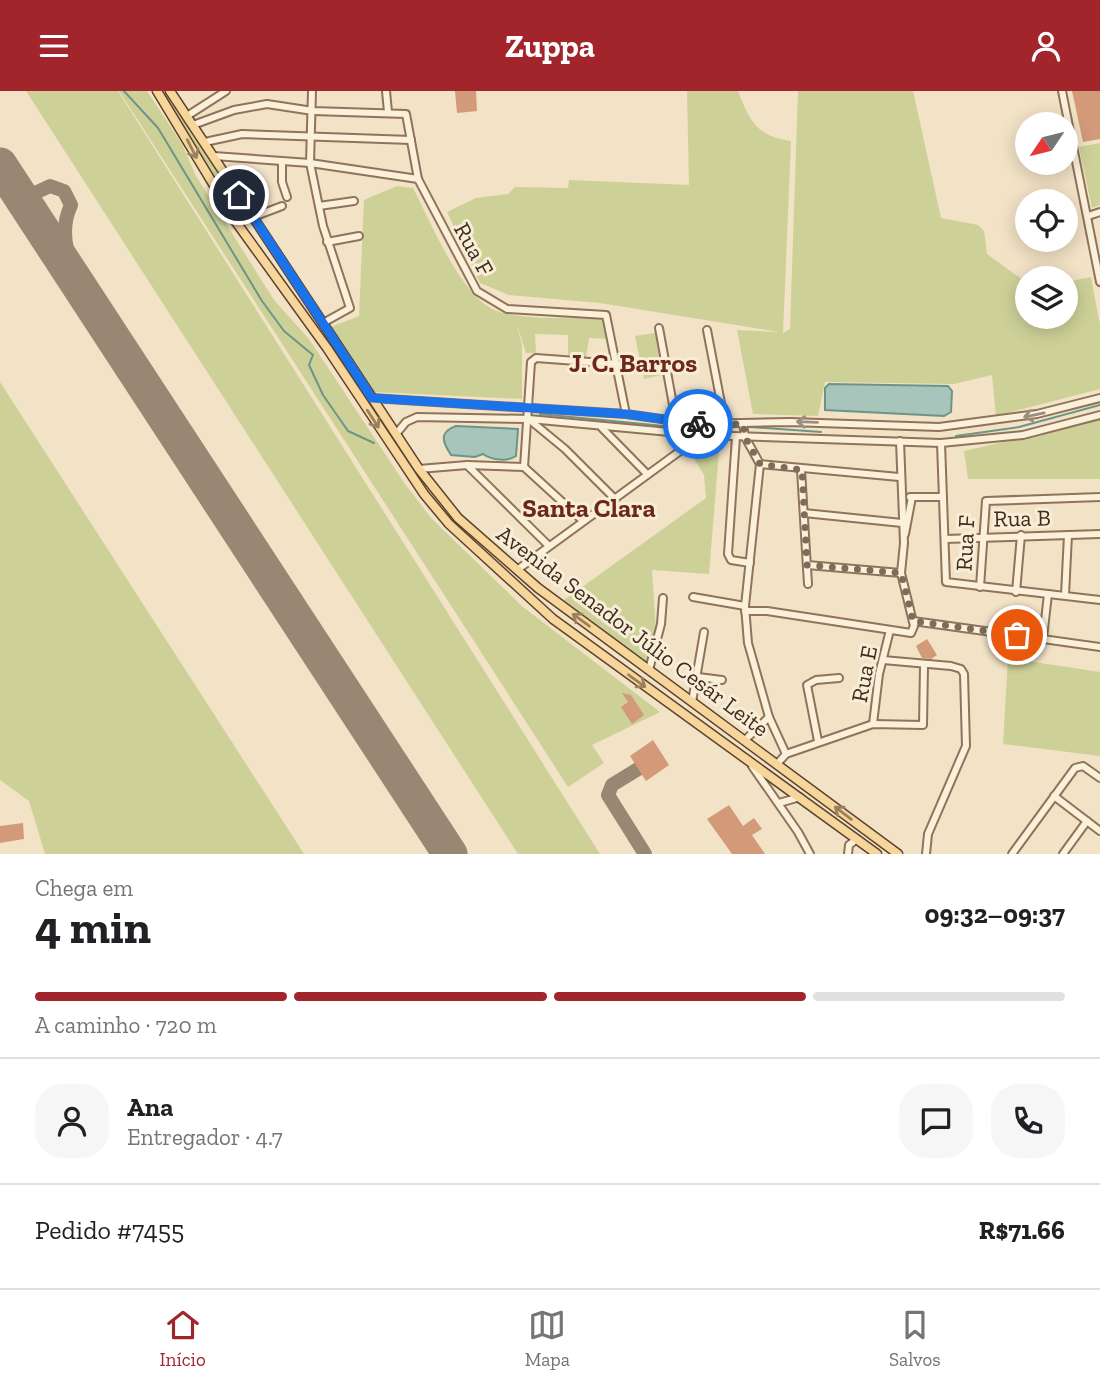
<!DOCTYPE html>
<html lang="pt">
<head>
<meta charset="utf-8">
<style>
	body { margin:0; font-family:"Zilla Slab",serif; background:#f6f6f6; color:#202124; height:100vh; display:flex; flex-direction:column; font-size:26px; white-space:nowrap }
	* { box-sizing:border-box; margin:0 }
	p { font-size:23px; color:#757577 }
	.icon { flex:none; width:38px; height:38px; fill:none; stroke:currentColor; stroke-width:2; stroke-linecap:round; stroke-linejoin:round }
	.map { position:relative; height:763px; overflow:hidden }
	.side { display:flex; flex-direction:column; background:#fff; flex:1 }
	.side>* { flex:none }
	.needle { width:46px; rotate:235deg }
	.tools { position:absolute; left:1015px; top:21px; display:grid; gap:14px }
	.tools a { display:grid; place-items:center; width:63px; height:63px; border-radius:50%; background:#fff; box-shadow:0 4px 18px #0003; font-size:35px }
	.pin { position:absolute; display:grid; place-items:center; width:60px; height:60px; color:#fff; margin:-30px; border:4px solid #fff; border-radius:50%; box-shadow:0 2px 7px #0007 }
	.courier { position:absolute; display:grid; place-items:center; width:70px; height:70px; margin:-35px; border:5px solid #1a73e8; border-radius:50%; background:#fff; color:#222; box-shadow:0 2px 9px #0007 }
	.summary em { font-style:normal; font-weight:700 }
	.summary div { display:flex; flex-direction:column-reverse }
	.summary { display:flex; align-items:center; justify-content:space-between; height:119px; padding:0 35px }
	h1 { font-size:46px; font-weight:700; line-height:52px }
	.bar { display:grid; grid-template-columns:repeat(4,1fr); gap:10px 7px; align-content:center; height:84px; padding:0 35px }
	.bar i { height:9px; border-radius:5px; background:#e0e0e0 }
	.bar .current { background:#a2252c }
	.bar p { grid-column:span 4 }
	.line { display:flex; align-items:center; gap:18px; padding:0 35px; border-top:2px solid #e0e0e0 }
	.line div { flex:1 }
	.round { display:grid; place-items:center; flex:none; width:74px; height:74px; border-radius:28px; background:#f6f6f6 }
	header { display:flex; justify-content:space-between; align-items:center; height:91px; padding:0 35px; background:#a2252c; color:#fff; font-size:32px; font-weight:700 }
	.menu { display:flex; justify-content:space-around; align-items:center; height:98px; border-top:2px solid #e0e0e0; background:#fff; font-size:19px; color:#757577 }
	.menu a { display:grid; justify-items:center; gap:4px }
	.menu .current { color:#a2252c }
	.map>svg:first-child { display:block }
	.green { fill:#cdd198 }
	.water { fill:#a7c5bb; stroke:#6d9489; stroke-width:2 }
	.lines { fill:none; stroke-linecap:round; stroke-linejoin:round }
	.stream { stroke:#6d9489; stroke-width:2 }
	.taxiway { stroke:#988772; stroke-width:14 }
	.runway { stroke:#988772; stroke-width:35 }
	.building { fill:#d29a79 }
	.minor-casing { stroke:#8f735a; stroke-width:10 }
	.major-casing { stroke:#5c412e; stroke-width:11 }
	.minor { stroke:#fbf0da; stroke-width:6 }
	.major { stroke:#f7d69c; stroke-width:8 }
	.oneway { stroke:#9a815e }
	.oneway2 { stroke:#9c8e7c }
	.done { stroke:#7d6c59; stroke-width:7; stroke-dasharray:0 12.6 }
	.route { stroke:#1a73e8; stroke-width:9 }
	.labels { text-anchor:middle; stroke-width:6; stroke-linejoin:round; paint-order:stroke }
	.street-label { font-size:23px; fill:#3e2c1f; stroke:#f8edd6 }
	.quarter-label { font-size:26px; font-weight:bold; fill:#6e281b; stroke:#f8edd6 }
</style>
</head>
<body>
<header><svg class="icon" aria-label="menu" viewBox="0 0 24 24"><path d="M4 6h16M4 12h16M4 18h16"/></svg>Zuppa<svg class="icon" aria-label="person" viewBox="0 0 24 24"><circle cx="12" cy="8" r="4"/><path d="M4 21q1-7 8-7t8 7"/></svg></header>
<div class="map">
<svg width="1100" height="763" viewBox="0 0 1100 763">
	<rect width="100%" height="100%" fill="#f2e2c6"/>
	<!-- green -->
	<g class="green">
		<path d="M26 0H118L600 763H518Z"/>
		<path d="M119 0H147L182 53 196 85 274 209 309 248 405 393 432 428 523 516 660 621 592 654 604 672 568 696Z"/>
		<path d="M162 0H168L177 14 244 127 236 128 206 80Z"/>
		<path d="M687 0H738C750 31 757 45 791 50L783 242 790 238 798 0H913L941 127 978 134 984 140 987 163 1027 192V226H1066V191L1091 186 1100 234V298L996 325 992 284 954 293 825 291 818 325 753 323 737 239 779 241 600 212 509 204 480 192 447 121 476 107 508 103 515 96 568 97 569 89 689 94Z"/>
		<path d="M1100 52V114L1092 117 1079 56Z"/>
		<path d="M397 95 413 97C431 131 461 207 497 220 524 230 573 226 604 228L608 248 589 247 586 266 568 264V244L535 243 536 262H526L516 231 522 254V308L375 301 331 236 359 225 364 109Z"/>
		<path d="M655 242 662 284 644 288 635 245Z"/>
		<path d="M0 291 304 763H45L29 710 0 689Z"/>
		<path d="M1100 329V388H968L964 360Z"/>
		<path d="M706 347 720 348 709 483 652 479 656 540 648 573 564 509 706 407 704 384 689 359Z"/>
		<path d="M1008 567 1100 581V665L1003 653Z"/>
	</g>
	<!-- water -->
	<g class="water">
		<path d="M829 293 948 295 952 300 951 321 944 325 825 319V297Z"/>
		<path d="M456 335 518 338 516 365C507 371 491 369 483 363L475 366 451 364C443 352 438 341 456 335Z"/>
	</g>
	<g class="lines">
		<!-- stream -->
		<g class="stream">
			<path d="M124 0 158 37 262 210 284 240 313 264 309 274 323 304 348 340 374 352"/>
			<path d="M540 323 695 338"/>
			<path d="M750 336 821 341"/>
			<path d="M956 345 1019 336 1100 314"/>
		</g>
		<!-- taxiway -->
		<g class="taxiway">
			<path d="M34 126 35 102 50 95 64 100 71 114C57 144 70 174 85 202"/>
			<path d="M638 678 612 694 608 704 645 763"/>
		</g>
		<!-- runway -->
		<path class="runway" d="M0 74 450 763"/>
	</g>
	<!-- building -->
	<g class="building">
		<path d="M455 0H476L477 20 457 22Z"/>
		<path d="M1072 0H1100V48L1083 51Z"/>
		<path d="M927 548 937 564 931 568 922 567 916 555Z"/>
		<path d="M622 602 631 604 644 624 632 633 621 616 628 611Z"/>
		<path d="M653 649 669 674 646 690 630 665Z"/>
		<path d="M729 714 743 735 754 727 762 738 752 744 765 763H732L707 728Z"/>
		<path d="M23 732 24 748 0 752V735Z"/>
	</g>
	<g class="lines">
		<defs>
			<g id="minor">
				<path d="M312 0 310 72 323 135 350 217 323 232"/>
				<path d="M386 0 388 21"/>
				<path d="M1062 0 1100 191"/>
				<path d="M187 25 226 0"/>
				<path d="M193 34 234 19 267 13 313 20 406 23 418 88 477 200 507 218 606 224 626 323"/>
				<path d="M205 51 242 43 411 49"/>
				<path d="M214 65 310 72 418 88"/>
				<path d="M282 70V91L287 106"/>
				<path d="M319 115 354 110"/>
				<path d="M1088 125 1100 121"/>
				<path d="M253 126 282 115"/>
				<path d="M327 151 359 145"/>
				<path d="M659 237 676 330"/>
				<path d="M707 239 725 333"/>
				<path d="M372 307 626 323 697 333 790 331 939 336 1037 323 1100 307"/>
				<path d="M531 330 565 358 614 407"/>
				<path d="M743 333 745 346 760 373 745 515 748 552 769 626 786 663"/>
				<path d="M602 337 647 383"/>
				<path d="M396 343 406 331 417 326 529 328 702 344 941 352 1023 344 1100 324"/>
				<path d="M736 346 728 463 731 469 750 472"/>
				<path d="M941 352 946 491 1100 509"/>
				<path d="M760 373 899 386"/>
				<path d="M467 374 549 455"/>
				<path d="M524 376 531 271 536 267 617 273"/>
				<path d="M524 376 582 429"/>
				<path d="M419 378 467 374 524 376"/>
				<path d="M801 379 808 493"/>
				<path d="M910 406H943"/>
				<path d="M804 422 902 432"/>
				<path d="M905 443 912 406"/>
				<path d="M945 448 1100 443"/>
				<path d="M807 474 901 482"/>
				<path d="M517 479 702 344"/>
				<path d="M980 496 986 410 1100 406"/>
				<path d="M1016 501 1021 444"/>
				<path d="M1065 504 1068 444"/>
				<path d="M693 506 745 515"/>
				<path d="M745 520H767L911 542 914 535 901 482 904 452 900 350"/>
				<path d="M913 530 1100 556"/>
				<path d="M1043 547 1048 503"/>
				<path d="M883 569 951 575 961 578 964 583 966 655 928 743 926 763"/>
				<path d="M649 579 661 533 663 507"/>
				<path d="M698 586 722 589"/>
				<path d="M692 611 704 541"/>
				<path d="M873 633 879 583 890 539"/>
				<path d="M745 649 769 626"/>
				<path d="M818 650 807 594 816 589 839 587"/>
				<path d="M777 673 786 663 873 633 923 634 924 575"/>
				<path d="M752 675 798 741 810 763"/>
				<path d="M1054 705 1100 740"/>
				<path d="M779 712 800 706"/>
				<path d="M848 763 849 754 857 748"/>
				<path d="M1012 763 1075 677 1083 675 1100 687"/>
				<path d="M1063 763 1087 730"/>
			</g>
			<g id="major">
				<path d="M157 0 236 131 327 257 424 403 449 433 553 528 877 763"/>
				<path d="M170 0 419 378 458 427 538 497 898 763"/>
			</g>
		</defs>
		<!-- minor casing -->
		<use href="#minor" class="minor-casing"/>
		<!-- major casing -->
		<use href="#major" class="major-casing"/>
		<!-- minor -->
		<use href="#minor" class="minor"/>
		<!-- major -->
		<use href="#major" class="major"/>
	</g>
	<!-- one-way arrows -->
	<defs><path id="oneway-shaft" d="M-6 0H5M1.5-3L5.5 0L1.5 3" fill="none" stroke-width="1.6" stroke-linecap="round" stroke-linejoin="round" transform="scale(1.75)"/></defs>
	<g class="oneway">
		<use href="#oneway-shaft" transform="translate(192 58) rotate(63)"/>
		<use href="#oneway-shaft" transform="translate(373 328) rotate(57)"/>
		<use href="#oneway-shaft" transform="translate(581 529) rotate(-144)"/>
		<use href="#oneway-shaft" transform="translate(637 590) rotate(36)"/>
		<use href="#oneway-shaft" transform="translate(843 722) rotate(-143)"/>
	</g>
	<g class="oneway2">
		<use href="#oneway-shaft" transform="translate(1034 324) rotate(168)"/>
		<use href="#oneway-shaft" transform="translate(807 331) rotate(-178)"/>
	</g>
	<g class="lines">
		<!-- done -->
		<path class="done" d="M698 333H743L745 346 760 373 802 379 807 474 901 482 913 530 1017 544"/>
		<!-- route -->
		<path class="route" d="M239 104 372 307 626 323 698 333"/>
	</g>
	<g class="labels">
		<!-- street labels -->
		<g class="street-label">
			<text transform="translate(474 158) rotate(61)" y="8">Rua F</text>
			<text transform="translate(1022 427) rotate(-1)" y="8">Rua B</text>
			<text transform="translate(965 452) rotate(-87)" y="8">Rua F</text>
			<text transform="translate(633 540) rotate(37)" y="8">Avenida Senador Júlio Cesár Leite</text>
			<text transform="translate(864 583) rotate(-79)" y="8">Rua E</text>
		</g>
		<!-- quarter labels -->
		<g class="quarter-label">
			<text x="633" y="281">J. C. Barros</text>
			<text x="589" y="426">Santa Clara</text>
		</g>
	</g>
</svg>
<div class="tools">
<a><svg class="needle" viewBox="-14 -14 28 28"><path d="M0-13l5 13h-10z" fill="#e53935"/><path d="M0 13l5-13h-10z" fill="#757577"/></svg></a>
<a><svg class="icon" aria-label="locate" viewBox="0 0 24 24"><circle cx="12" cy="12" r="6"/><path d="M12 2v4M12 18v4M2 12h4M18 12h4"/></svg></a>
<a><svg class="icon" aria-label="layers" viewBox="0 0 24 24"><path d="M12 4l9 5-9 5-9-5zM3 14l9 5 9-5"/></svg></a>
</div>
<div class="pin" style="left:1017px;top:544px;background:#ea580c"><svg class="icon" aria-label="bag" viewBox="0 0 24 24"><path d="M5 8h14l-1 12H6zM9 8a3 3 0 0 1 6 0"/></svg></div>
<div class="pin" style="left:239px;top:104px;background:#1f2937"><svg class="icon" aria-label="home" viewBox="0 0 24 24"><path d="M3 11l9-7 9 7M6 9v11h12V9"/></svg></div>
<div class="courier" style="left:698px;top:333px"><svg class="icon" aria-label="bike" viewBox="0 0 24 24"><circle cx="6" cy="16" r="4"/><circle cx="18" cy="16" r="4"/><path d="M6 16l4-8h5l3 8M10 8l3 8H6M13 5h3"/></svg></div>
</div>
<section class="side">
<div class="summary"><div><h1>4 min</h1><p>Chega em</p></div><em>09:32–09:37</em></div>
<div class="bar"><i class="current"></i><i class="current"></i><i class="current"></i><i></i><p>A caminho · 720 m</p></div>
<div class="line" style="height:126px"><a class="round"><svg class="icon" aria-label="person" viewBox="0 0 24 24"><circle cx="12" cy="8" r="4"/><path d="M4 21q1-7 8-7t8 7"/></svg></a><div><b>Ana</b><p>Entregador · 4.7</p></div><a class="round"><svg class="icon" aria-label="chat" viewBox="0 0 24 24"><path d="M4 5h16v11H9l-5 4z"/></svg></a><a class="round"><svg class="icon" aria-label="phone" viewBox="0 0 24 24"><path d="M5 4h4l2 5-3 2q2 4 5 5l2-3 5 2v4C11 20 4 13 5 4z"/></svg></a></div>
<div class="line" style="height:91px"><div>Pedido #7455</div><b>R$71.66</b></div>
</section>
<nav class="menu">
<a class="current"><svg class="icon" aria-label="home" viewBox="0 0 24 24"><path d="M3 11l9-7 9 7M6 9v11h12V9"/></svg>Início</a>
<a><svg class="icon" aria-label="map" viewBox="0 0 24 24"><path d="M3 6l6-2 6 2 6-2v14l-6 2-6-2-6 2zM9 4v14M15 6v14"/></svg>Mapa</a>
<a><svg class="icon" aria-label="saved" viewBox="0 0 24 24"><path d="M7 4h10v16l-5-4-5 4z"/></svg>Salvos</a>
</nav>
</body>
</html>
